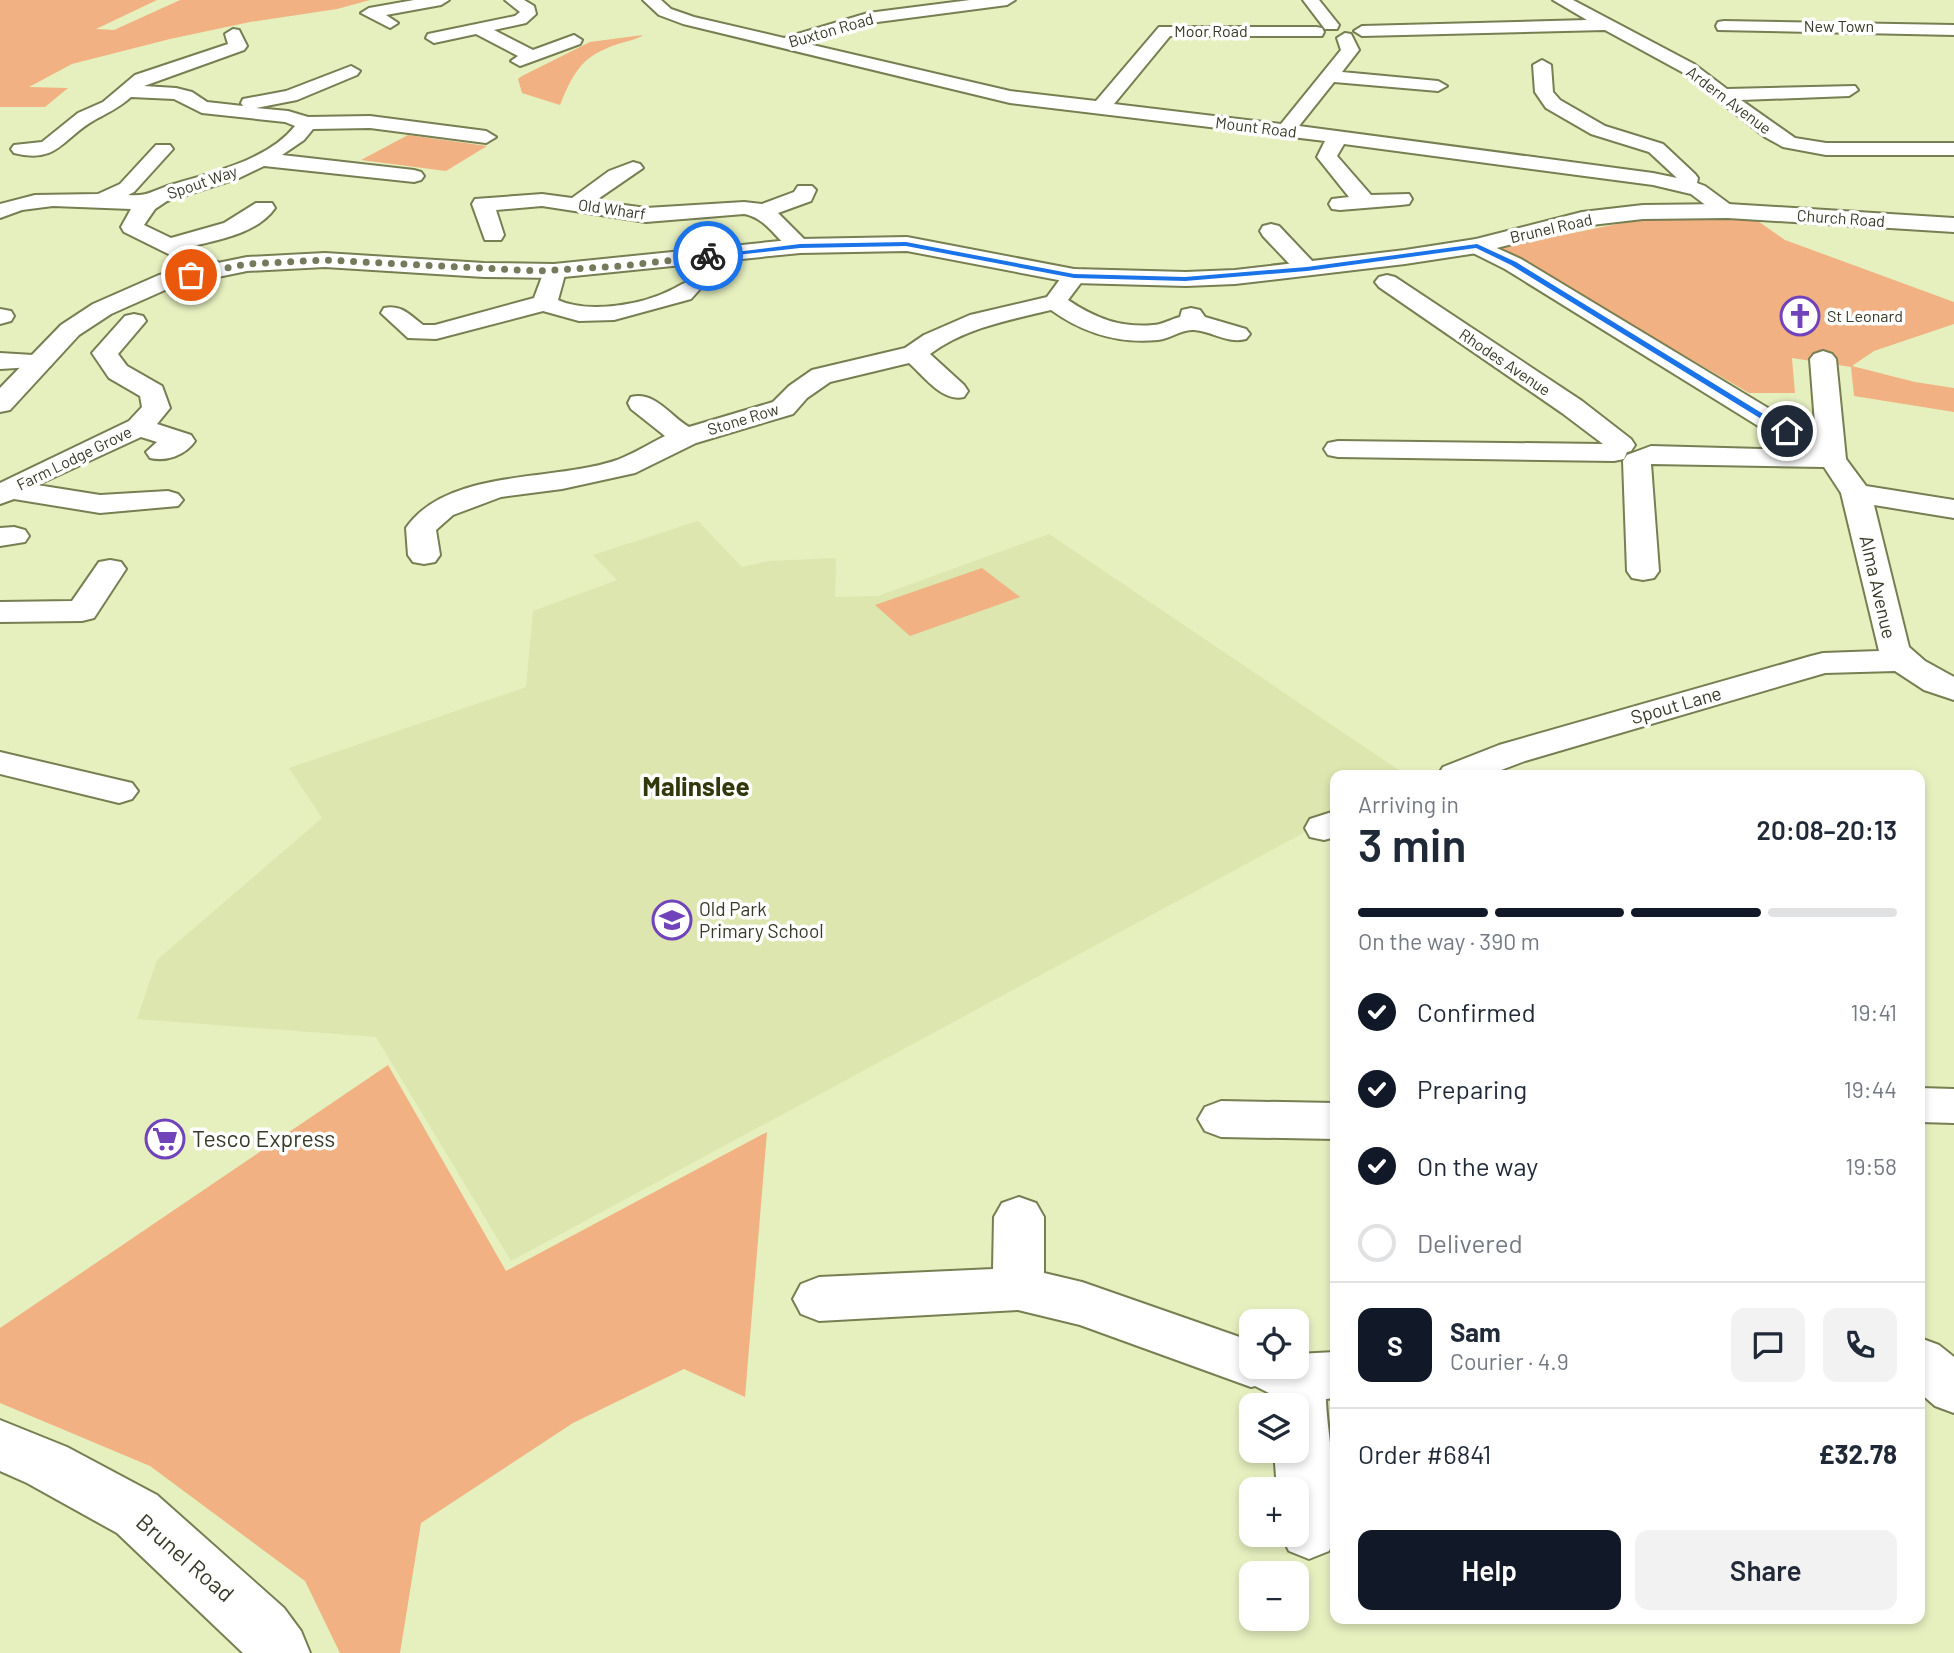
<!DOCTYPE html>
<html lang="en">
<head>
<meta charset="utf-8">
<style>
	body { margin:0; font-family:Barlow,sans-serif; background:#f2f2f3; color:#1f2937; height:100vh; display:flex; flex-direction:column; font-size:26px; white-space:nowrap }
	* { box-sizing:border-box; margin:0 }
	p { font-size:23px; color:#747a83 }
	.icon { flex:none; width:38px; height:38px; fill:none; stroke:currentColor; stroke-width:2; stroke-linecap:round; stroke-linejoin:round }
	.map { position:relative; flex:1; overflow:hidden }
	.panel { position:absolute; left:1330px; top:770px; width:595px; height:854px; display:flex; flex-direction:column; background:#fff; border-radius:14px; box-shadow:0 4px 10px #0003 }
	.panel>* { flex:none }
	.buttons { position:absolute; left:1239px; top:1309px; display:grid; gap:14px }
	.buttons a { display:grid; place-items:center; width:70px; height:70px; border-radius:14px; background:#fff; box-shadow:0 4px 10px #0003; font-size:35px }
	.pin { position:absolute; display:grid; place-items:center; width:60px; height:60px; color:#fff; margin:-30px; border:4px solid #fff; border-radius:50%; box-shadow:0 2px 7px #0007 }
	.courier { position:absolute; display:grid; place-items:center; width:70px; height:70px; margin:-35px; border:5px solid #1a73e8; border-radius:50%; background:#fff; color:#222; box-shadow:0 2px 9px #0007 }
	.summary em { font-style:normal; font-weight:600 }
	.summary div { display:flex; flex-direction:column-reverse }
	.summary { display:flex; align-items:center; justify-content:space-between; height:119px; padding:0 28px }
	h1 { font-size:46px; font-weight:600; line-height:52px }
	.bar { display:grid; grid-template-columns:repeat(4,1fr); gap:10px 7px; align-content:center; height:84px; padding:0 28px }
	.bar i { height:9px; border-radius:5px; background:#e0e1e3 }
	.bar .active { background:#111827 }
	.bar p { grid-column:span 4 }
	.line { display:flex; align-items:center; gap:18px; padding:0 28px; border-top:2px solid #e0e1e3 }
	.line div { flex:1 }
	.round { display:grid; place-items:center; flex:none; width:74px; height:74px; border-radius:14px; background:#f2f2f3 }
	ol { padding:0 28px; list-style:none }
	li { display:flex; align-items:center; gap:21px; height:77px }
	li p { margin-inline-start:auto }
	li .icon { padding:7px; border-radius:50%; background:#111827; color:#fff; stroke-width:4 }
	li:last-child { color:#747a83 }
	li i { width:38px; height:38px; border:4px solid #e0e1e3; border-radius:50% }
	.button { display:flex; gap:14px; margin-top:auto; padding:14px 28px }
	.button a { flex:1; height:80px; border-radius:14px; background:#111827; color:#fff; font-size:28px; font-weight:600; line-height:80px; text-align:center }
	.button a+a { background:#f2f2f3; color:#1f2937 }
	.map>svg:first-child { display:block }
	.built { fill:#dce6ae }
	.green { fill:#f1b182 }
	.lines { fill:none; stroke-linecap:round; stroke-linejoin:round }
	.street-casing { stroke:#767e52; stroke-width:4 }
	.secondary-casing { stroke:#767e52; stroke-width:4 }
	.street { fill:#fff; fill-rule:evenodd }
	.secondary { fill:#fff; fill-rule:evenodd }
	.route { fill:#1a73e8 }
	.done { stroke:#747a5c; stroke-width:7; stroke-dasharray:0 12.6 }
	.labels { text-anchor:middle; stroke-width:7; stroke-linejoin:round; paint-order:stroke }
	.far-street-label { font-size:16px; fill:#363a26; stroke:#fff }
	.far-poi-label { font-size:16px; fill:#363a26; stroke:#fff; text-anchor:start }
	.street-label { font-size:19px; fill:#363a26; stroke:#fff }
	.poi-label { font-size:19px; fill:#363a26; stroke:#fff; text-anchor:start }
	.near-poi-label { font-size:23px; fill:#363a26; stroke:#fff; text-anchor:start }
	.near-street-label { font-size:23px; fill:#363a26; stroke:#fff }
	.district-label { font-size:26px; font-weight:bold; fill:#32380b; stroke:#fff }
</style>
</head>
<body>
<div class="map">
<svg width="1954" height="1653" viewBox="0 0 1954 1653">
	<rect width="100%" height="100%" fill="#e6f0bf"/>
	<!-- built -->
	<path class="built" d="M698 521 742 567 769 561 836 558 835 597 878 596 1049 534 1406 775H1335V816L511 1261 376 1037 137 1019 157 960 322 818 289 768 526 687 533 611 617 580 593 555Z"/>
	<!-- green -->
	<g class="green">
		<path d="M0 0H157L96 29 114 30 180 0H370L337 9 250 22 170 39 72 64 29 87 68 88 45 107H0Z"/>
		<path d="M643 35C638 39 627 41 618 44 582 56 574 71 560 105L522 93 518 79 522 76 590 42Z"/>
		<path d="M408 135 487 146 446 171 361 160Z"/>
		<path d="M1755 219 1785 240 1954 302V324L1874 351 1852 366 1915 382 1954 388V412L1854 396 1851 367 1792 358 1795 393H1749L1499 248 1637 220Z"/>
		<path d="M982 568 1020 597 910 636 875 605Z"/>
		<path d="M388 1065 506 1271 767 1132 745 1397 684 1369 573 1423 421 1523 400 1653H340L305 1581 150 1466 0 1403V1328Z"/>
	</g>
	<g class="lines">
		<defs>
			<g id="street">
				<path d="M414 0H449L441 5 386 15 398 23 390 28 361 13 369 8Z"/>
				<path d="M505 0H524L534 6 536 14 526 23 494 30 533 50 574 35 582 40 580 44 520 66 511 61 518 56 476 34 434 43 426 38 428 34 515 16 520 12Z"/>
				<path d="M643 0H661L671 9 694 17 784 38 868 13 970 0H1015L1007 5 870 23 804 43 1010 91 1096 101 1159 27H1316L1322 28 1324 32 1322 36H1170L1114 104 1281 124 1341 50 1337 38 1345 33 1351 34 1359 50 1342 72 1438 81 1447 86 1438 91 1334 82 1299 126 1653 173 1677 178 1649 152 1591 134 1546 108 1535 92 1533 65 1542 60 1551 65 1553 92 1560 100 1605 126 1663 144 1695 174 1698 178 1697 183 1705 186 1739 211 1736 216H1720L1691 194 1653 185 1344 144 1337 156 1371 195 1409 194 1412 199 1409 204 1401 205 1340 210 1332 209 1329 204 1332 199 1349 197 1317 157 1325 141 1010 103 683 24 659 15Z"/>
				<path d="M1303 0H1319L1339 25 1337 29H1325Z"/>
				<path d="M1553 0H1573L1694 64 1727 89 1855 86 1858 90 1849 96 1741 100 1795 138 1826 143H1954V155H1826L1783 147 1765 137 1682 72 1605 30 1362 36 1354 31 1362 26 1587 20Z"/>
				<path d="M1724 21 1954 25V35L1718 30 1716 26 1718 22Z"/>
				<path d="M233 29 239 30 247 46 244 50 144 86 176 88 192 92 207 102 243 106 241 103 243 99 286 91 351 66 360 71 357 75 297 100 256 108 288 111 308 117 370 116 486 131 496 137 486 143 370 128 313 129 304 140 282 155 414 170 421 172 424 176 421 180 414 182 264 166 239 178 167 201 155 209 144 225 171 238 224 223 256 203H272L275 208C257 234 217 240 189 247L223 265 227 270 223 275 215 277 124 232 121 227 131 209 53 206 22 210 0 218V204L35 195 98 194 120 184 156 145H170L173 149 134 192 128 195C149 197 155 189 174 184 214 172 268 160 295 126L285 122 202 113 174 99 131 97C119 108 107 113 93 121 62 139 57 164 14 153L11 149 14 145 42 142 78 113 103 102 135 75 228 44 225 34Z"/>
				<path d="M633 162 640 164 643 168 595 201 646 208 744 202 762 204 794 192 798 186H812L816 190 811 201 778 213 811 246 808 251C781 257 774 219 744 214L646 222 542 206 496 210 504 235 501 240H485L472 204 475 199 542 194 572 198 609 171Z"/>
				<path d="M1271 224 1279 226 1315 264 1319 269 1315 274H1299L1263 236 1260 231 1263 226Z"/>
				<path d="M1477 239 1521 259 1816 437 1810 359 1814 354 1823 351 1832 354 1836 359 1846 459 1866 486 1954 500V518L1874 505 1909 647 1925 661 1954 677V700L1924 690 1895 671 1825 673 1525 761 1488 775H1438L1443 767 1499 745 1811 656 1823 653 1879 651 1841 493 1824 467 1651 464 1659 571 1654 578 1643 580 1632 578 1627 571 1623 461 1627 455 1651 446 1797 450 1505 269 1469 251 1466 246 1469 241Z"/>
				<path d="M554 264 562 266 566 271 558 300C589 314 643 305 673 289 679 286 681 284 688 282L696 284 700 289 691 299 614 320 579 321 543 311 436 339 408 338 381 313 384 308C401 304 410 315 423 325H435L534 298 546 266Z"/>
				<path d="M1074 269 1082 271 1086 276 1068 300C1095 318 1120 328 1153 325 1162 325 1171 319 1180 317L1182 310 1191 308 1200 310 1205 317 1246 329 1250 334 1246 339C1227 344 1212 331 1194 330 1181 329 1170 339 1158 340 1118 344 1083 333 1051 310 1009 320 965 328 930 354L964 385 968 391 964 397C942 402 925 377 909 363L830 382 807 398 793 414 696 443 635 473 562 489 501 497 453 515 436 530 440 555 435 562 424 564 413 562 408 555 406 528C447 468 554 482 617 460 633 454 649 444 665 436L631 409 628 403 631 397C655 391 670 416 689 427L773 402 789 386 812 370 905 348 924 335 970 315 1047 297 1066 271Z"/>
				<path d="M1387 275 1395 277 1582 401 1631 439 1635 445 1631 451 1627 452 1624 459 1614 461 1338 457 1328 455 1324 449 1328 443 1338 441 1603 444 1562 413 1379 287 1375 282 1379 277Z"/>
				<path d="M0 309 11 311 14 316 11 321 0 324Z"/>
				<path d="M134 314 143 316 146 321 118 354 127 366 162 386 170 408 157 424 191 435 195 441C186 455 166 462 150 458L146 452 157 442 141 437 37 485 100 495 168 491 178 494 183 500 178 506 100 513 14 499 0 504V483L129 421 142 407 140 396 109 378 92 353 125 316Z"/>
				<path d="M0 353 50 356 54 361 50 366 0 369Z"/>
				<path d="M14 527 25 530 29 536 25 542 0 546V528Z"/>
				<path d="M110 560 121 562 126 569 94 618 82 621 0 622V602L72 601 99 562Z"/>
				<path d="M0 752 132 783 138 791 132 799 119 803 0 774Z"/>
				<path d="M1335 811V837L1324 840 1310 837 1305 828 1310 819Z"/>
				<path d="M1920 1088 1954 1089V1123L1920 1122Z"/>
				<path d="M1221 1101 1335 1103V1139L1221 1137 1205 1131 1198 1119 1205 1107Z"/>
				<path d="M1019 1197 1036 1203 1044 1217V1273L1082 1282 1251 1341V1367H1297V1354L1335 1352V1398L1326 1399C1327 1440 1345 1516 1329 1551L1309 1559 1289 1551 1281 1535H1297V1489H1277L1274 1451H1297V1405H1271V1394L1255 1386 1251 1387 1080 1325 1018 1310 819 1321 801 1314 793 1299 801 1284 819 1277 993 1269 994 1217 1002 1203Z"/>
				<path d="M1920 1338 1939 1345 1954 1357V1413L1935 1406 1920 1393Z"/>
			</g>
			<g id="secondary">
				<path d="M1728 204 1954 218V232L1728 218 1643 219 1583 226 1477 253 1405 264 1235 284 1186 286 1074 283 907 251 800 253 554 278 484 277 325 267 247 271 174 286 111 314 79 335 10 410 0 412V388L61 325 93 304 159 275 247 257 325 253 484 263 554 264 800 239 907 237 1074 269 1186 272 1235 270 1405 250 1476 239 1582 212 1643 205Z"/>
				<path d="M0 1420 67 1447 157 1495 284 1608 301 1631 310 1653H243L117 1533 27 1483 0 1471Z"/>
			</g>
		</defs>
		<!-- street casing -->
		<use href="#street" class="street-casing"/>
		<!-- secondary casing -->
		<use href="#secondary" class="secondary-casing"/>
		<!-- street -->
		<use href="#street" class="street"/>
		<!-- secondary -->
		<use href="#secondary" class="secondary"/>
	</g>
	<!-- route -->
	<path class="route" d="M906 242 1074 274 1185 277 1307 267 1477 244 1516 262 1791 431 1784 433 1511 265 1476 248 1307 271 1185 281 1074 278 906 246 800 248 708 258 704 256 800 244Z"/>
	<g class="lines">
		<!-- done -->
		<path class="done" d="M191 275 247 264 325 260 538 271 622 266 708 256"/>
	</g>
	<!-- icons -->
	<defs>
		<symbol id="church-ring" viewBox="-11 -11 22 22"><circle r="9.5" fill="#fff" stroke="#7043bb" stroke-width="1.5"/><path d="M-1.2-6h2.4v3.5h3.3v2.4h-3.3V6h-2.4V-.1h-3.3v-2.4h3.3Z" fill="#7043bb"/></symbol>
		<symbol id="school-ring" viewBox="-11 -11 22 22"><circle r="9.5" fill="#fff" stroke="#7043bb" stroke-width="1.5"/><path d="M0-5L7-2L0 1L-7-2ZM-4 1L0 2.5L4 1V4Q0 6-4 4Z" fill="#7043bb"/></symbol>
		<symbol id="supermarket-ring" viewBox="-11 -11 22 22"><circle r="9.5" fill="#fff" stroke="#7043bb" stroke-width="1.5"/><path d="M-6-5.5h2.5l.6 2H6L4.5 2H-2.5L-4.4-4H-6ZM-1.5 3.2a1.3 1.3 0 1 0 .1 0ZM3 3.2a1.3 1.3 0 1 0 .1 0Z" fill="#7043bb"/></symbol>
	</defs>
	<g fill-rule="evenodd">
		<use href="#church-ring" x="1778" y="294" width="44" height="44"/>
		<use href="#school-ring" x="650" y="898" width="44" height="44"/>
		<use href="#supermarket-ring" x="143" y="1117" width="44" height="44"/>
	</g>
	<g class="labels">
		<!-- far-street labels -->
		<g class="far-street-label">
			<text x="1839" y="32">New Town</text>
			<text transform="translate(831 30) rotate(-16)" y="6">Buxton Road</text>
			<text x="1211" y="37">Moor Road</text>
			<text transform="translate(1729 100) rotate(37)" y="6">Ardern Avenue</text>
			<text transform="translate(1256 127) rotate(7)" y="6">Mount Road</text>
			<text transform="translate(202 182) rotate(-19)" y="6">Spout Way</text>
			<text transform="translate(612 209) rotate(8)" y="6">Old Wharf</text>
			<text transform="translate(1841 218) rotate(4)" y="6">Church Road</text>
			<text transform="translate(1551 228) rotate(-13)" y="6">Brunel Road</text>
			<text transform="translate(1505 362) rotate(34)" y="6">Rhodes Avenue</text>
			<text transform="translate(743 419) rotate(-17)" y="6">Stone Row</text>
			<text transform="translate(74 458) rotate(-26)" y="6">Farm Lodge Grove</text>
		</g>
		<!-- far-poi labels -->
		<g class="far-poi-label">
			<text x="1827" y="322">St Leonard</text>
		</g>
		<!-- street labels -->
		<g class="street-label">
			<text transform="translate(1878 587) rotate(77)" y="7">Alma Avenue</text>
			<text transform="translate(1676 705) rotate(-16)" y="7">Spout Lane</text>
		</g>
		<!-- poi labels -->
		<g class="poi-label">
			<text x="699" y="916">Old Park<tspan x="699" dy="22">Primary School</tspan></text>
		</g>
		<!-- near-poi labels -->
		<g class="near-poi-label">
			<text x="192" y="1147">Tesco Express</text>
		</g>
		<!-- near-street labels -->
		<g class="near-street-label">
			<text transform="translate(185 1558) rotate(41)" y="8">Brunel Road</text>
		</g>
		<!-- district labels -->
		<g class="district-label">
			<text x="696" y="796">Malinslee</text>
		</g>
	</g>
</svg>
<div class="buttons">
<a><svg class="icon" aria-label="locate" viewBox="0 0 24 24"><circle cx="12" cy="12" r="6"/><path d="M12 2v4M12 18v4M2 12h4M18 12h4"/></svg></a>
<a><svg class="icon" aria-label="layers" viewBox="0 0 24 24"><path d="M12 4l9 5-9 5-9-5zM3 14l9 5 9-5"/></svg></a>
<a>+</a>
<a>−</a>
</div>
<div class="pin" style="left:191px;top:275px;background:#ea580c"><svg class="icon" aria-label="bag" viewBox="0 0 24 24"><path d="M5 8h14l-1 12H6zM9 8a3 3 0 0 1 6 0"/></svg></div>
<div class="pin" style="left:1787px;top:431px;background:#1f2937"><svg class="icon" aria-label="home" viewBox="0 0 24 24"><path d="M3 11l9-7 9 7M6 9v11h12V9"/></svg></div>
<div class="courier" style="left:708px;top:256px"><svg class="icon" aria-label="bike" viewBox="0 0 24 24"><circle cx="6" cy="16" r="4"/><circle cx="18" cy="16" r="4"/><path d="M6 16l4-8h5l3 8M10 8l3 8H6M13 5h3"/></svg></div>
<section class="panel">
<div class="summary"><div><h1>3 min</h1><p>Arriving in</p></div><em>20:08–20:13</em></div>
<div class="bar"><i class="active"></i><i class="active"></i><i class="active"></i><i></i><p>On the way · 390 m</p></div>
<ol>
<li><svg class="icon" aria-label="check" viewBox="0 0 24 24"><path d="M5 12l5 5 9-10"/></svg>Confirmed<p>19:41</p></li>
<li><svg class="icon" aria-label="check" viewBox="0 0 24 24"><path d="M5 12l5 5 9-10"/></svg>Preparing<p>19:44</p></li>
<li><svg class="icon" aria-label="check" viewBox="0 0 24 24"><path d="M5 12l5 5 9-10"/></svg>On the way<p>19:58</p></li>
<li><i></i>Delivered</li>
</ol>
<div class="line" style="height:126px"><b class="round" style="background:#111827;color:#fff">S</b><div><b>Sam</b><p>Courier · 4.9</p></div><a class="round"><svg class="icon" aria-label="chat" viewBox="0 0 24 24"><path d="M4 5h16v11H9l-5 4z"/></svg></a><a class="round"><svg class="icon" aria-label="phone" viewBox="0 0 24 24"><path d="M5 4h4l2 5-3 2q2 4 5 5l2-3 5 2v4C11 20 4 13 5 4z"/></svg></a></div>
<div class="line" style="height:91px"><div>Order #6841</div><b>£32.78</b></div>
<div class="button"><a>Help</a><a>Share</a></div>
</section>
</div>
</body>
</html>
